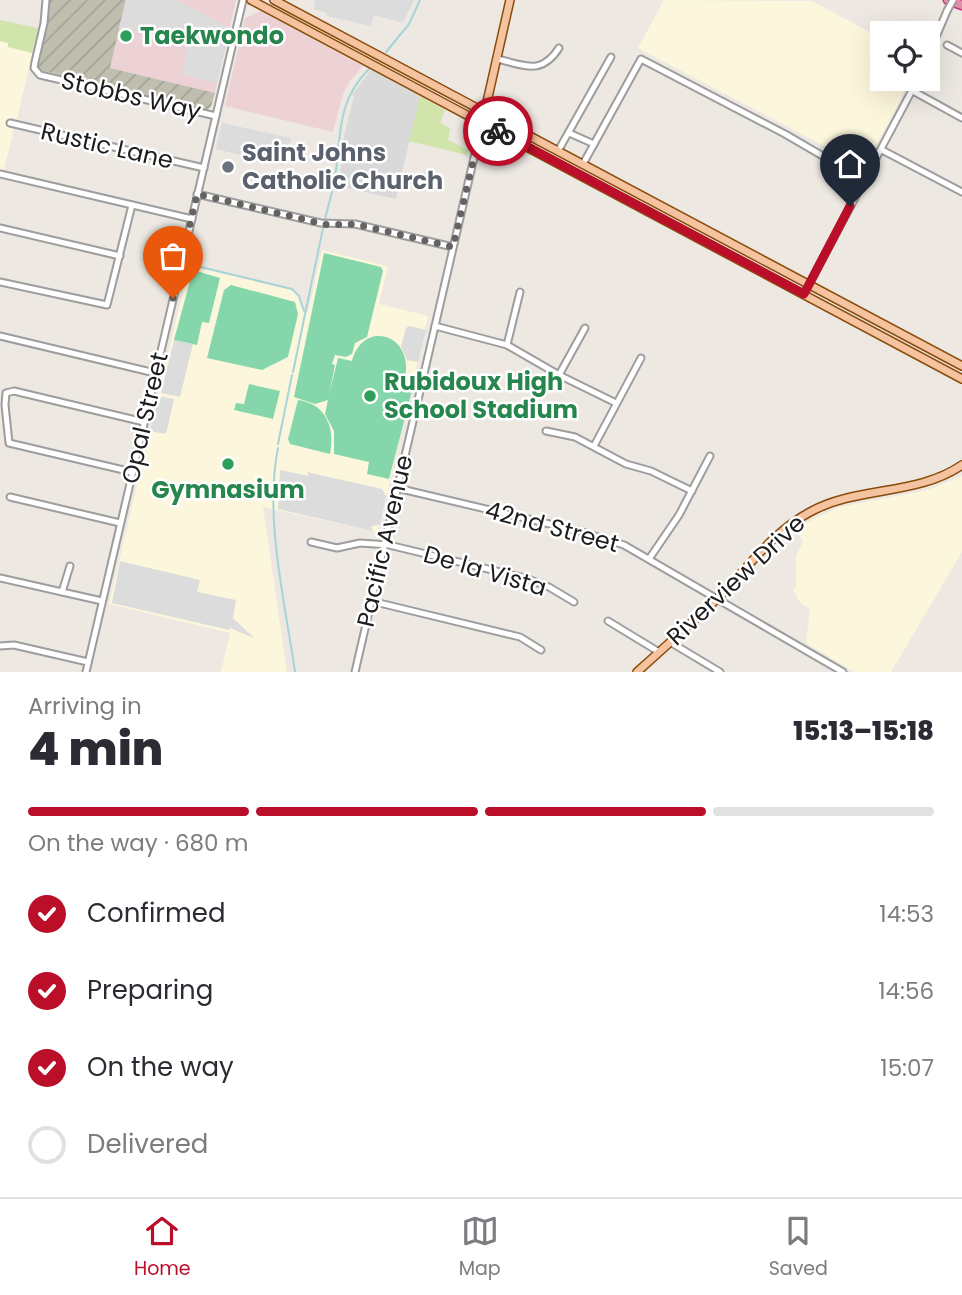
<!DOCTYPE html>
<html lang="en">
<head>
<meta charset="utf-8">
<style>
	body { margin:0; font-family:Poppins,sans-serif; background:#f7f7f7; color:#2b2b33; height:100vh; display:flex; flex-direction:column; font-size:26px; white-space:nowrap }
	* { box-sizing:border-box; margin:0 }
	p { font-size:23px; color:#7c7c81 }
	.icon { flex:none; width:38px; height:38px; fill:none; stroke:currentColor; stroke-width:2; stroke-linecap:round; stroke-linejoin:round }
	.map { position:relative; height:672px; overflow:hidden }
	.drawer { display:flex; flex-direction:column; background:#fff; flex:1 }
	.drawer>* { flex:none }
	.buttons { position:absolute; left:870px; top:21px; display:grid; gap:14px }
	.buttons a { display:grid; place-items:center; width:70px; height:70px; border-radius:0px; background:#fff; box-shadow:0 7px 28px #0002; font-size:35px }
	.pin { position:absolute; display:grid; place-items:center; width:60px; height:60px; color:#fff; margin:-72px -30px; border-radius:50% 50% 50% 0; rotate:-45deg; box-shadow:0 0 7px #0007 }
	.pin .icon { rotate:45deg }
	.courier { position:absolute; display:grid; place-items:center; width:70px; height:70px; margin:-35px; border:5px solid #ba0e29; border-radius:50%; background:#fff; color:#222; box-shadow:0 2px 9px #0007 }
	.head em { font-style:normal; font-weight:800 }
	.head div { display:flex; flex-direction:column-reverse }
	.head { display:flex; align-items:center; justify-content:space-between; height:119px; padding:0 28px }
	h1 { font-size:46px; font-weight:800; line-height:52px }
	.bar { display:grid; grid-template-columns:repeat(4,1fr); gap:10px 7px; align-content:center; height:84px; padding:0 28px }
	.bar i { height:9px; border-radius:5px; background:#e1e1e2 }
	.bar .current { background:#ba0e29 }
	.bar p { grid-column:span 4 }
	ol { padding:0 28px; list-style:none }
	li { display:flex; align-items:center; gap:21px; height:77px }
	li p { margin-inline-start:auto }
	li .icon { padding:7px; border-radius:50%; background:#ba0e29; color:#fff; stroke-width:4 }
	li:last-child { color:#7c7c81 }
	li i { width:38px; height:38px; border:4px solid #e1e1e2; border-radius:50% }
	.dock { display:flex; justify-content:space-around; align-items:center; height:98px; border-top:2px solid #e1e1e2; background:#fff; font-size:19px; color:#7c7c81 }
	.dock a { display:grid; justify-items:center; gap:4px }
	.dock .current { color:#ba0e29 }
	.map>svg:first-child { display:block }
	.residential { fill:#dad9d9 }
	.commercial { fill:#edd2d5 }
	.education { fill:#fcf7dc }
	.construction { fill:url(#construction-furrows) }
	.grass { fill:#d0e4ab }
	.pitch { fill:#85d7ab }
	.parking { fill:#dcdcdc }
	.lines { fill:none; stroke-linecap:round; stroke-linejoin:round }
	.stream { stroke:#a6d4d8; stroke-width:2 }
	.minor-casing { stroke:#9d9d9d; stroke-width:9 }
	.major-casing { stroke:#8a4c0b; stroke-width:10 }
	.highway-casing { stroke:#ca307c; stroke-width:11 }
	.minor { stroke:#fff; stroke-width:5 }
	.major { stroke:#f5c3a0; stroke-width:7 }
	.highway { stroke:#df8faa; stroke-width:8 }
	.minor-bridge-casing { stroke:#9d9d9d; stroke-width:9; stroke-linecap:butt }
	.minor-bridge { stroke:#fff; stroke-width:5 }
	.done { stroke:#656361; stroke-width:7; stroke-dasharray:0 12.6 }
	.route { stroke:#ba0e29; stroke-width:9 }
	.leisure-dot { fill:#2e9e5b; stroke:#fff; stroke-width:2.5 }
	.worship-dot { fill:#6b7280; stroke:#fff; stroke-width:2.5 }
	.labels { text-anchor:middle; stroke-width:5; stroke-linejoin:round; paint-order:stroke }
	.leisure-label { font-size:24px; font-weight:bold; fill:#27864d; stroke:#fff; text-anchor:start }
	.street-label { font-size:24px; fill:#1c1c1c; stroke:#fff }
	.worship-label { font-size:24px; font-weight:bold; fill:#5b616d; stroke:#fff; text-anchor:start }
</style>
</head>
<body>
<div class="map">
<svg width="962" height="672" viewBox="0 0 962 672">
	<defs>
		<pattern id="construction-furrows" width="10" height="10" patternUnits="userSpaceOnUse" patternTransform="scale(1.75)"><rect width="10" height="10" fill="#c0beaf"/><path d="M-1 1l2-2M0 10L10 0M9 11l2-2" fill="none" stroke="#a4a396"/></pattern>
	</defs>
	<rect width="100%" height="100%" fill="#ede8e2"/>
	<!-- residential -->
	<path class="residential" d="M371 70 420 96 396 199 339 186 344 136 354 96 352 95Z"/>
	<!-- commercial -->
	<g class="commercial">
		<path d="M126 0H236L215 93 110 68Z"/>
		<path d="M261 11 363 66 350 81 343 94 333 132 225 106 245 18Z"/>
	</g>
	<!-- education -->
	<g class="education">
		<path d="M664 0 812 1 882 39V79H908L900 101 864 167 638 48Z"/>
		<path d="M0 20 38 28 17 119 11 118 9 126 14 128 4 170 0 169Z"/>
		<path d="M322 250 388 266 379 304 428 316 378 532 263 507 287 672H221L230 633 109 604 189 266 292 290 297 295 303 311 308 312Z"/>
		<path d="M962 476V552L891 672H854L806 643 810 608 802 605 793 590 796 586V557L803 541 795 530 815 518 840 507 928 490Z"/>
	</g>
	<!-- construction -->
	<path class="construction" d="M49 0H126L110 68 215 93 211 107 207 110 40 70 38 64 47 25Z"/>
	<!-- grass -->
	<g class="grass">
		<path d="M0 20 38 28 32 53 8 47V43L0 41Z"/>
		<path d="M420 96 445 110 440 123 450 128 448 140 468 150 467 155 409 141Z"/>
	</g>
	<!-- pitch -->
	<g class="pitch">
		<path d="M324 253 381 267 383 271 367 337 355 343 352 354 346 357 335 355 332 364 335 365 329 395 338 358 352 361C363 319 414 334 405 377L415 379 389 479 367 474 369 462 334 454V431L325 414 328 400 315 404 294 397Z"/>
		<path d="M193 270 220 278 209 323 202 322 197 345 174 340Z"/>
		<path d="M231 285 295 302 298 314 288 357 262 370 207 358 224 290Z"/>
		<path d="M249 384 280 391 273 419 234 410 236 403 244 404Z"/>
		<path d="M298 400C327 404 335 429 330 454L290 444 288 439Z"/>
	</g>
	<!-- parking -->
	<g class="parking">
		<path d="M126 0H177L230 28 217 83 182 75 188 44 119 28Z"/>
		<path d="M309 0H414L403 23 374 15 371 26 327 16V13L314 9 315 1Z"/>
		<path d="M222 123 291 138 284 165 216 149Z"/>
		<path d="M409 326 426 330 418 362 407 360 401 346 406 328Z"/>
		<path d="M174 340 193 344 180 397 161 393Z"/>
		<path d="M158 396 174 399 166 434 150 431Z"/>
		<path d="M280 470 309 476 307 472 382 489 386 496 380 525 371 526 373 531 278 509Z"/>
		<path d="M120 561 200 580 197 592 236 600 233 618 254 638 230 628 229 630 112 603Z"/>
	</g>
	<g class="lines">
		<!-- stream -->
		<g class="stream">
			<path d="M386 52 409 24 420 0"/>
			<path d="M325 219C329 203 334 187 336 171 341 131 338 100 369 69"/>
			<path d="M188 264 292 289 299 296 304 311"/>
			<path d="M293 372 323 228"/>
			<path d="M278 444 292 375"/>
			<path d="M278 448C264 517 285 602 295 672"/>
		</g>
		<defs>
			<g id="minor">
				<path d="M46 0 44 23 35 62 34 68 40 75 216 116"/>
				<path d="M947 45 962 53"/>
				<path d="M928 56 947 11"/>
				<path d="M497 59C525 65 541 76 559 48"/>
				<path d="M913 91 962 118"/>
				<path d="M10 123 204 168"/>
				<path d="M569 133 594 144"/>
				<path d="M882 150 962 192"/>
				<path d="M558 151 611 57"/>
				<path d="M583 164 641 59 785 134 864 180"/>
				<path d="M0 174 192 219"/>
				<path d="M197 194 321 223 355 224 453 247"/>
				<path d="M0 228 120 256"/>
				<path d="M0 282 107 305 132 205"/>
				<path d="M804 294 918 79"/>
				<path d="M435 326 507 345 559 375 616 403"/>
				<path d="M0 336 155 373"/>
				<path d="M507 345 520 292"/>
				<path d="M559 375 585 328"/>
				<path d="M546 431 575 437 626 464 651 471 692 491"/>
				<path d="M594 446 641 358"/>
				<path d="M132 472 9 443 5 405 6 393 14 391 144 422"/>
				<path d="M397 488 579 531 624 545 843 672"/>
				<path d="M10 497 120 523"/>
				<path d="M311 542 337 548 360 543 389 545 525 578 549 587 574 602"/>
				<path d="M649 559 679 515 710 456"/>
				<path d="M0 578 102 601"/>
				<path d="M62 592 70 566"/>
				<path d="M371 601 520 637 541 650"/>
				<path d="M608 621 659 652"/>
				<path d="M670 642 720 672"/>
				<path d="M0 646 14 645 88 662"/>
				<path d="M86 672 243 0"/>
				<path d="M355 672 482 123"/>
			</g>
			<g id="major">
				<path d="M251 0 962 379"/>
				<path d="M274 0 962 366"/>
				<path d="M484 115 510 0"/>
				<path d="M637 672C665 647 693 622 720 596 748 567 774 531 810 512 857 486 917 496 962 465"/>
			</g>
			<path id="highway" d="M948 0 962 5"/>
		</defs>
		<!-- minor casing -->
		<use href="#minor" class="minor-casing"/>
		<!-- major casing -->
		<use href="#major" class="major-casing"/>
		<!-- highway casing -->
		<use href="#highway" class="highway-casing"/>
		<!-- minor -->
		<use href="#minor" class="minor"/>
		<!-- major -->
		<use href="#major" class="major"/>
		<!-- highway -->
		<use href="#highway" class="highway"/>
		<defs>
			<path id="minor-bridge" d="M947 11 953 0"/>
		</defs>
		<!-- minor-bridge casing -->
		<use href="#minor-bridge" class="minor-bridge-casing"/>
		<!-- minor-bridge -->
		<use href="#minor-bridge" class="minor-bridge"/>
	</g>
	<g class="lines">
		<!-- done -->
		<path class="done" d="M173 298 197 194 328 225 355 224 453 247 482 123 498 131"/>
		<!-- route -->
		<path class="route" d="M498 131 804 294 850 206"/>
	</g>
	<!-- markers -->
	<g class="leisure-dot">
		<circle cx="126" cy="36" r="7"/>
		<circle cx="370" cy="396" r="7"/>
		<circle cx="228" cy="464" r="7"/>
	</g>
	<circle class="worship-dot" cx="228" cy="167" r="7"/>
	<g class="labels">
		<!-- leisure labels -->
		<g class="leisure-label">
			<text x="140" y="44">Taekwondo</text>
			<text x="384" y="390">Rubidoux High<tspan x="384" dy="28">School Stadium</tspan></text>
			<text x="228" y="498" text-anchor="middle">Gymnasium</text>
		</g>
		<!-- street labels -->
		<g class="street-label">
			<text transform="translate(131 96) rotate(13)" y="8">Stobbs Way</text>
			<text transform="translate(107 146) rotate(13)" y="8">Rustic Lane</text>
			<text transform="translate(145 418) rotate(-77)" y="8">Opal Street</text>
			<text transform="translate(552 527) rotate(15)" y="8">42nd Street</text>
			<text transform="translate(385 541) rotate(-77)" y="8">Pacific Avenue</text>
			<text transform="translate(485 571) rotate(16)" y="8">De la Vista</text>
			<text transform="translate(736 580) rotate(-43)" y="8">Riverview Drive</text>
		</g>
		<!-- worship labels -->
		<g class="worship-label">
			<text x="242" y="161">Saint Johns<tspan x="242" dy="28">Catholic Church</tspan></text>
		</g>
	</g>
</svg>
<div class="buttons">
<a><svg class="icon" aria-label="locate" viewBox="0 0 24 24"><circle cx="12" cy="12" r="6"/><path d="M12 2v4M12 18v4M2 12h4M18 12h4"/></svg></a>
</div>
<div class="pin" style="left:173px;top:298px;background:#ea580c"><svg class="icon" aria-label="bag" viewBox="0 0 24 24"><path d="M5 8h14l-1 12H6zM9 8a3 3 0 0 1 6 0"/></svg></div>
<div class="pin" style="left:850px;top:206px;background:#1f2937"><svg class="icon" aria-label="home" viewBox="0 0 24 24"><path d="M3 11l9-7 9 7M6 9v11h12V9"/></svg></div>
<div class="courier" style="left:498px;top:131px"><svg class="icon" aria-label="bike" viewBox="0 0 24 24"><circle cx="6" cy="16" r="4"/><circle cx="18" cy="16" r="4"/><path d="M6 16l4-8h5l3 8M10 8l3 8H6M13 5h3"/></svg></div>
</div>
<section class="drawer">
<div class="head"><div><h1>4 min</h1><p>Arriving in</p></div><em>15:13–15:18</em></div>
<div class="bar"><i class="current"></i><i class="current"></i><i class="current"></i><i></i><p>On the way · 680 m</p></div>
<ol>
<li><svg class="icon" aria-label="check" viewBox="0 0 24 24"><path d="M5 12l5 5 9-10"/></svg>Confirmed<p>14:53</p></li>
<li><svg class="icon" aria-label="check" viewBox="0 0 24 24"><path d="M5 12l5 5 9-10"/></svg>Preparing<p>14:56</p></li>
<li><svg class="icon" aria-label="check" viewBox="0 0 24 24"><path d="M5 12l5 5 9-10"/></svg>On the way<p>15:07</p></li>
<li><i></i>Delivered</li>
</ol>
</section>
<nav class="dock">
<a class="current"><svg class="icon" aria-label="home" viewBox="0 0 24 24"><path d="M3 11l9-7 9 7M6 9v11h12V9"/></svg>Home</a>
<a><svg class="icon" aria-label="map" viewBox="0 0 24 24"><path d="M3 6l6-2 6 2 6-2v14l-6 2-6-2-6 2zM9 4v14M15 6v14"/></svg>Map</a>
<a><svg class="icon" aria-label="saved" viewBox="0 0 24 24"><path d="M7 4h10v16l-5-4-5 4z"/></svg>Saved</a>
</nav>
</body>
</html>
